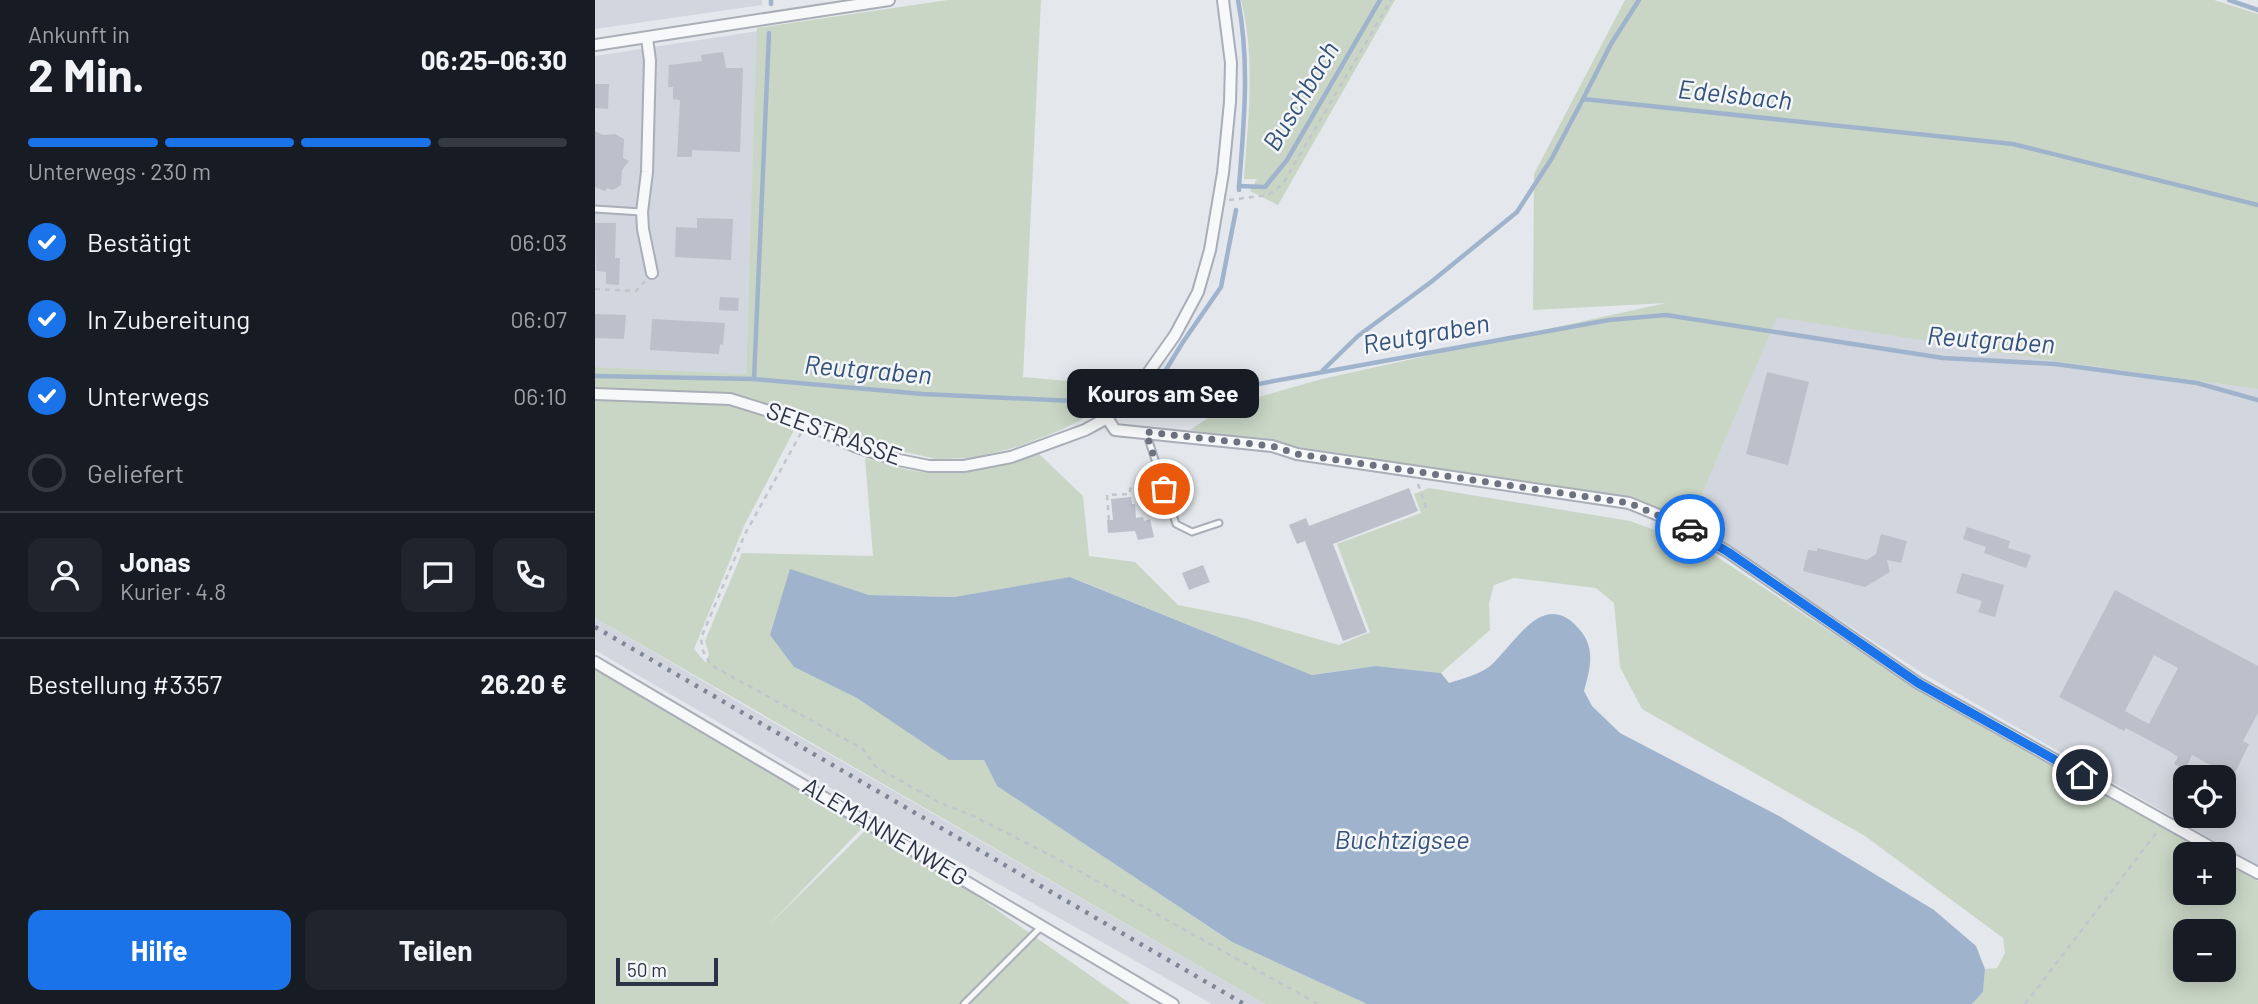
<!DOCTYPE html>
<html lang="de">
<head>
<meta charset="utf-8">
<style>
	body { margin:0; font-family:Barlow,sans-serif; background:#20242c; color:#f1f3f6; height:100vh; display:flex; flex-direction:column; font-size:26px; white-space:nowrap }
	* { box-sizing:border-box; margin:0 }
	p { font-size:23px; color:#9ea1a6 }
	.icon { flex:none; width:38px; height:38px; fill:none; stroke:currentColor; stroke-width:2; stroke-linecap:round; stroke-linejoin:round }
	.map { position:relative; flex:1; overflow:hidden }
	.side { display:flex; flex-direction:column; background:#171b24; width:595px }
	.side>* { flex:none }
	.fabs { position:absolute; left:1578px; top:765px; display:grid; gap:14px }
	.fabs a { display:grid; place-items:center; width:63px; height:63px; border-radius:14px; background:#171b24; box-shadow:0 4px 18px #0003; font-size:35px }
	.scale { position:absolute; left:21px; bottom:18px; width:102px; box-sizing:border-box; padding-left:7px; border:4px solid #2b3445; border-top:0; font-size:19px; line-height:24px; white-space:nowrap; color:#2b3445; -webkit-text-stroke:5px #f4f6f9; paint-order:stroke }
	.pin { position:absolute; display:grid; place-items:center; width:60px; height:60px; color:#fff; margin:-30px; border:4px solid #fff; border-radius:50%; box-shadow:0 2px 7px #0007 }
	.courier { position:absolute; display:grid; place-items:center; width:70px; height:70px; margin:-35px; border:5px solid #1a73e8; border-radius:50%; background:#fff; color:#222; box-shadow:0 2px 9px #0007 }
	.bubble { position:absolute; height:49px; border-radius:14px; background:#171b24; box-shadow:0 4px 18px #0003; font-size:23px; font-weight:700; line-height:49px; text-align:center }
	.head em { font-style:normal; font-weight:700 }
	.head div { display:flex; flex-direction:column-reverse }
	.head { display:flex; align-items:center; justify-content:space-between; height:119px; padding:0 28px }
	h1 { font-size:46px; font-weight:700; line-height:52px }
	.bar { display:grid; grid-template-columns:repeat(4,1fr); gap:10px 7px; align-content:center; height:84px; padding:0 28px }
	.bar i { height:9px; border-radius:5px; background:#363941 }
	.bar .on { background:#1a73e8 }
	.bar p { grid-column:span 4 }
	.line { display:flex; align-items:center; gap:18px; padding:0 28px; border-top:2px solid #363941 }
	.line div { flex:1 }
	.round { display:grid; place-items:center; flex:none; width:74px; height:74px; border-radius:14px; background:#20242c }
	ol { padding:0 28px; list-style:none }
	li { display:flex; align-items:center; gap:21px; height:77px }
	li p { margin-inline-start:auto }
	li .icon { padding:7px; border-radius:50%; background:#1a73e8; color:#fff; stroke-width:4 }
	li:last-child { color:#9ea1a6 }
	li i { width:38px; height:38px; border:4px solid #363941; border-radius:50% }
	.action { display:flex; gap:14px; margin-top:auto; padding:14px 28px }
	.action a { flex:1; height:80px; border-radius:14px; background:#1a73e8; color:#fff; font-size:28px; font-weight:700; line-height:80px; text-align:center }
	.action a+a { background:#20242c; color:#f1f3f6 }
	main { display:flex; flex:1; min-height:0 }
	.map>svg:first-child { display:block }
	.built { fill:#d2d6de; fill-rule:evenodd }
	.green { fill:#c9d6c5; fill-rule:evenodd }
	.water { fill:#9fb4cc }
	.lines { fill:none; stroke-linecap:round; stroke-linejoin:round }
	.stream { stroke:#9fb4cc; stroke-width:4.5 }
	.building { fill:#bbc0ca; fill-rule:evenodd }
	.lane-casing { stroke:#a9aeb7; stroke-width:9 }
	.street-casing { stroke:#a9aeb7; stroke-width:14 }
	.path { stroke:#c2c5cb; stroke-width:2.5; stroke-dasharray:5 5; stroke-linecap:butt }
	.lane { stroke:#f7f8fa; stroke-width:5 }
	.street { stroke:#f7f8fa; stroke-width:10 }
	.rail { stroke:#7d8696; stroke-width:4.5; stroke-dasharray:3.5 7; stroke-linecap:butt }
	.done { stroke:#6c737f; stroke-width:7; stroke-dasharray:0 12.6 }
	.route { stroke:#1a73e8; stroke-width:9 }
	.labels { text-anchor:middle; stroke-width:5; stroke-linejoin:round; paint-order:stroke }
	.street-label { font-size:24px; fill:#2b3445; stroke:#f4f6f9 }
	.water-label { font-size:26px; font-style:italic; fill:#34527a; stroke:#f4f6f9 }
</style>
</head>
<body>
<main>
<section class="side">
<div class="head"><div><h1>2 Min.</h1><p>Ankunft in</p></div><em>06:25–06:30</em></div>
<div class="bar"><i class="on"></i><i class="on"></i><i class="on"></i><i></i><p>Unterwegs · 230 m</p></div>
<ol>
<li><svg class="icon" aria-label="check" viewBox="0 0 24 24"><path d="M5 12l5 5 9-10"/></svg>Bestätigt<p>06:03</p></li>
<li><svg class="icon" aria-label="check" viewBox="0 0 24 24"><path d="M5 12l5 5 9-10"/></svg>In Zubereitung<p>06:07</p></li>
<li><svg class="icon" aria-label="check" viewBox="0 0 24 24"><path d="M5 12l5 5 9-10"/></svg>Unterwegs<p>06:10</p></li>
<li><i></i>Geliefert</li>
</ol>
<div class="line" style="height:126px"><a class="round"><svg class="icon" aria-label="person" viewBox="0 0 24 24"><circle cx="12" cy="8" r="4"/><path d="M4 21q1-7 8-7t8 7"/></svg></a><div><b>Jonas</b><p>Kurier · 4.8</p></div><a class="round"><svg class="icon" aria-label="chat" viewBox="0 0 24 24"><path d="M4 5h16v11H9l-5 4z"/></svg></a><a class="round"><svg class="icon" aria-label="phone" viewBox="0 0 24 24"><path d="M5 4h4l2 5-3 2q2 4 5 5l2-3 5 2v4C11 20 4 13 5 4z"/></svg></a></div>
<div class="line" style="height:91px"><div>Bestellung #3357</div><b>26.20 €</b></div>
<div class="action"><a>Hilfe</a><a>Teilen</a></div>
</section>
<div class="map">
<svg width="1663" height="1004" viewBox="0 0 1663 1004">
	<rect width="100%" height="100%" fill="#e4e7ec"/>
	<!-- built -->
	<g class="built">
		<path d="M0 0H167V5L0 29Z"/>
		<path d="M163 31 151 374 0 367V56Z"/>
		<path d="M1182 316 1458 361 1663 389V866L1329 674 1095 523ZM1591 777H1629V816H1591Z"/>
		<path d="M0 618 157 710 670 1004H617L295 823 0 650Z"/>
	</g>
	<!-- green -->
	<g class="green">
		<path d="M353 0H446L428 377 520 385 492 417 466 430 422 447 377 458 341 459 263 441 207 415 149 526 99 649 111 663 114 654 110 641 147 553 278 556 270 458C288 462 309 471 329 472 366 475 407 465 443 453L488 496 494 556 540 562 583 605 649 618 744 645 775 632 742 544 826 513 819 494 834 488 1035 521 1107 547 1322 689 1615 854H1591V892H1629V862L1663 881V1004H1377L1388 992 1390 969 1402 968 1410 953 1408 938 1270 836 1047 709 1025 667 1019 603 1001 588 919 578 899 585 894 603 895 630 846 673 781 666 717 675 476 577 359 597 274 595 195 570 199 667 389 760 402 786 637 942 772 1004H670L0 618V367L151 374 162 28ZM1591 931H1629V970H1591Z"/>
		<path d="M646 0H800L683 205 655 191 662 179H649C653 119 661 59 646 0Z"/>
		<path d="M1030 0H1619L1663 14V389L1458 361 1182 317 1095 523 1041 500 595 430 629 407 727 379 1071 303 938 310 939 174Z"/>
		<path d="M0 661 269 826 174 925 272 829 359 880 536 1004H0Z"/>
	</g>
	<!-- water -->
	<path class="water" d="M195 569 274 595 359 597 475 577 717 675 781 666 846 673 854 683C866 679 883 675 894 667 920 645 948 586 985 630 1001 649 995 669 989 691L997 706 1025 733 1184 816 1339 910 1381 946 1390 969 1388 992 1377 1004H772L637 942 402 786 389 760H354L262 698 199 667 175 635Z"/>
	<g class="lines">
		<!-- stream -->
		<g class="stream">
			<path d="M643 0C655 62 649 123 644 186"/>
			<path d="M1634 0 1663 10"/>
			<path d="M176 4V0"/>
			<path d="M988 99 1016 44 1044 0"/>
			<path d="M644 190V186L670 187 692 160 785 0"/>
			<path d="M728 370 763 336 836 282 922 212 957 158 988 99 1418 144 1663 205"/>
			<path d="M0 376 159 379 328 394 499 402 530 401 619 392 1014 320 1071 315 1348 358 1460 364 1602 383 1663 400"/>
			<path d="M159 379 174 33"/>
			<path d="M553 399 588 342 626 287 641 210"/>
		</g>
	</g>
	<!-- building -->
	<g class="building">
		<path d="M128 52 131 68H148L145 152 97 150V157H82L85 100 78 99V87H73L74 65 107 61 106 55Z"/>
		<path d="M0 84H14L13 109 0 108Z"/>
		<path d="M0 131 8 135 20 134 29 139 28 158 34 161 27 170 26 185 18 190 12 188 10 191 0 187Z"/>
		<path d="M102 218 138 219 136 260 80 257 81 227 102 228Z"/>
		<path d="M0 223H21L20 258H25L24 285 11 284V272L1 271Z"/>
		<path d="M125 297 144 298 143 311 124 310Z"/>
		<path d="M0 314 31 315 29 339 0 338Z"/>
		<path d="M57 319 130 323 128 345 125 344 124 354 55 350Z"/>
		<path d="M1172 372 1214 382 1193 465 1151 454Z"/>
		<path d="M814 488 823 511 738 544 772 632 748 641 710 541 702 544 694 525 711 518 714 526Z"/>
		<path d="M536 497 537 504H540L541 518 548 517 549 521 555 519 559 537 543 540 540 531 513 533 512 520H518L516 499Z"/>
		<path d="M1372 527 1415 541 1413 548 1436 555 1431 568 1389 553 1391 547 1368 539Z"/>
		<path d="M1286 534 1312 541 1306 563 1292 560 1295 572 1270 587 1208 571 1213 550 1222 551V548L1272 560 1281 554Z"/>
		<path d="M608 565 615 582 594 590 587 573Z"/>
		<path d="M1367 573 1409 585 1400 617 1383 612 1387 601 1361 593Z"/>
		<path d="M1520 590 1663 666V713L1648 741 1654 744 1638 777 1597 755 1590 770 1579 764 1583 757 1574 751 1531 728 1529 731 1464 697ZM1559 655 1583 668 1554 724 1530 711Z"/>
	</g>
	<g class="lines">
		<defs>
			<g id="lane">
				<path d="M0 209 46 212"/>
				<path d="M551 432 581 524 597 532 624 523"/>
				<path d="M369 1004 446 927"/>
			</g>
			<g id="street">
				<path d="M52 38 55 61 52 172 47 212 48 229 57 273"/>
				<path d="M0 45 294 0"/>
				<path d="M0 394 135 399 206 421 259 446 299 459 334 466H369L416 457 490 430 512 418 551 376 580 335 603 292 615 250 628 173 635 102 636 63 628 0"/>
				<path d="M512 418 520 430 677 446 702 454 1034 503 1088 525 1133 552 1323 683 1628 854"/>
				<path d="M0 662 578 1004"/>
				<path d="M1629 855 1663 873"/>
			</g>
		</defs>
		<!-- lane casing -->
		<use href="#lane" class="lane-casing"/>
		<!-- street casing -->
		<use href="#street" class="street-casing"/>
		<!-- path -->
		<g class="path">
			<path d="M634 200 673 195 687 185 796 0"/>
			<path d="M0 289 41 291 50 281"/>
			<path d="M206 433 150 534 106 638 108 651 116 665 268 749 281 767 345 803 376 815 457 856 723 1004"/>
			<path d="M823 484 832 510"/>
			<path d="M514 520 512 495 535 494V489L543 480 555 475"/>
			<path d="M1430 1004 1562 832"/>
		</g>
		<!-- lane -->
		<use href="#lane" class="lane"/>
		<!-- street -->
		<use href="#street" class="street"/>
		<!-- rail -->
		<path class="rail" d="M0 627 649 1004"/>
	</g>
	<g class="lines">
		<!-- done -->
		<path class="done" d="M569 489 551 432 677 446 702 454 1034 503 1095 529"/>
		<!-- route -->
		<path class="route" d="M1095 529 1133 552 1323 683 1487 775"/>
	</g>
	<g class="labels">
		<!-- street labels -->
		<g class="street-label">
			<text transform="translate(239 434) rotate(20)" y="8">SEESTRASSE</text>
			<text transform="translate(290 832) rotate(31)" y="8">ALEMANNENWEG</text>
		</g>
		<!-- water labels -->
		<g class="water-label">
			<text transform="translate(1140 95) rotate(6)" y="9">Edelsbach</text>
			<text transform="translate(706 96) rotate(-59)" y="9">Buschbach</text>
			<text transform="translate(831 334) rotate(-10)" y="9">Reutgraben</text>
			<text transform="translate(1396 340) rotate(4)" y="9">Reutgraben</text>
			<text transform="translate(273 370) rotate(5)" y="9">Reutgraben</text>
			<text x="807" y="849">Buchtzigsee</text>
		</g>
	</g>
</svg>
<div class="fabs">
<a><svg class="icon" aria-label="locate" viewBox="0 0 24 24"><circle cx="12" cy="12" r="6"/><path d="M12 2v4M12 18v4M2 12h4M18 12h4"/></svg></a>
<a>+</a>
<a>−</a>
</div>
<div class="scale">50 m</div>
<div class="pin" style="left:569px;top:489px;background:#ea580c"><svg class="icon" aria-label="bag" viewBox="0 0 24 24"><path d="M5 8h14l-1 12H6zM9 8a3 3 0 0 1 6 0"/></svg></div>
<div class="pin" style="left:1487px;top:775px;background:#1f2937"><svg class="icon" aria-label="home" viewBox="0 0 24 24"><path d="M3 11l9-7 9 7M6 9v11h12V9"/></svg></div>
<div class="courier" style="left:1095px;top:529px"><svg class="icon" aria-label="car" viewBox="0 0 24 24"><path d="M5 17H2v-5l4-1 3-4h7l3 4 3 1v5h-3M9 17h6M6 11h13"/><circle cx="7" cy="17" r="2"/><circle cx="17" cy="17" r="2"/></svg></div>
<div class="bubble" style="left:472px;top:369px;width:192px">Kouros am See</div>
</div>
</main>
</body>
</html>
